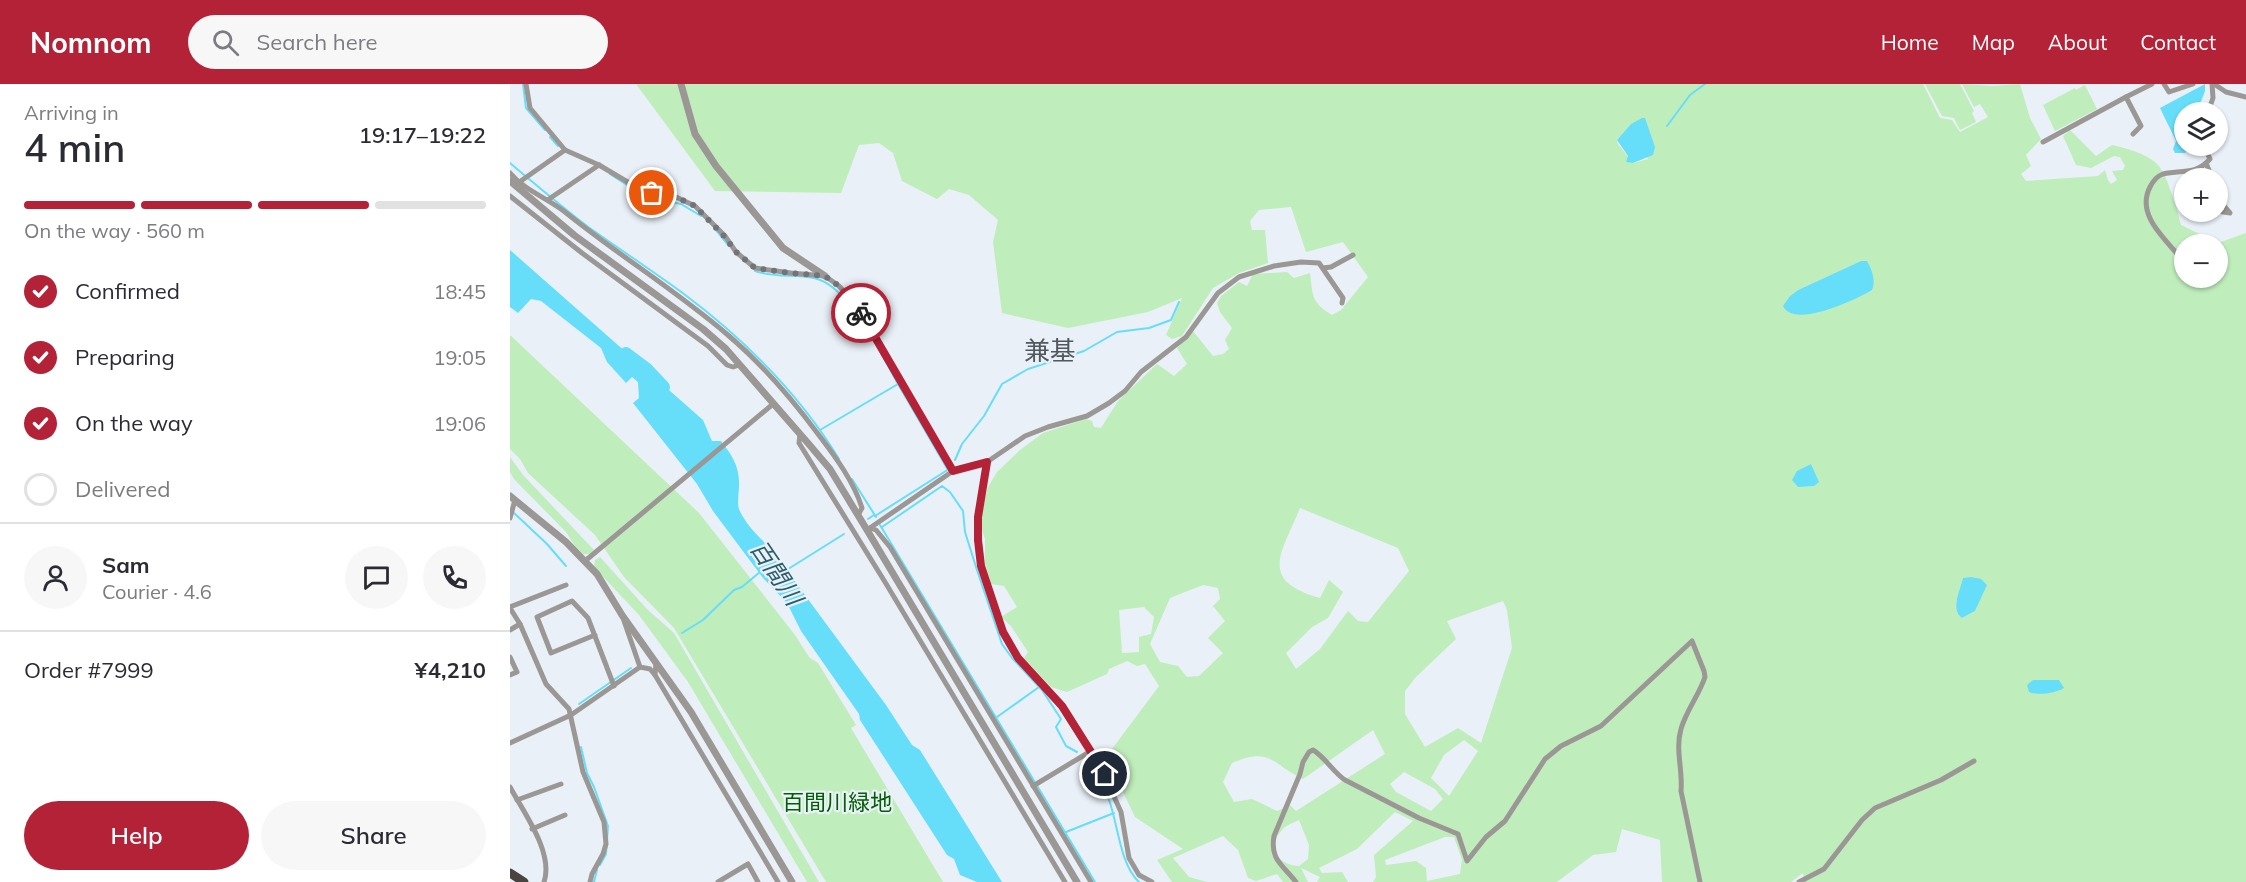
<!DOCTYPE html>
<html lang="en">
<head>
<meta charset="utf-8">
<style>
	body { margin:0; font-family:Mulish,"Noto Sans JP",sans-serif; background:#f7f7f7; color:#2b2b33; height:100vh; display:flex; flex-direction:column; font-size:22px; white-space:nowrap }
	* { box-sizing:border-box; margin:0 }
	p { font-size:20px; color:#7c7c81 }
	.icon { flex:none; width:33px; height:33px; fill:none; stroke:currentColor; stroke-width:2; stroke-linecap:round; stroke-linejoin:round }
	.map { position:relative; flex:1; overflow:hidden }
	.details { display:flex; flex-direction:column; background:#fff; width:510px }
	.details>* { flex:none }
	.controls { position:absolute; left:1664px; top:18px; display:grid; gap:12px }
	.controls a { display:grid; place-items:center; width:54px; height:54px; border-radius:50%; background:#fff; box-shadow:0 2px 4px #0004; font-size:30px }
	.pin { position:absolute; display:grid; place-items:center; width:51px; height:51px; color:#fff; margin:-26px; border:3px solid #fff; border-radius:50%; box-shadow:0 2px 6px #0007 }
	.courier { position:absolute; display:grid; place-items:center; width:60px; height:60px; margin:-30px; border:4px solid #b42237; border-radius:50%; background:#fff; color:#222; box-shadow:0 2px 8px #0007 }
	.overview em { font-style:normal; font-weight:600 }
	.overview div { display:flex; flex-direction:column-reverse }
	.overview { display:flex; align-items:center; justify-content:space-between; height:102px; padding:0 24px }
	h1 { font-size:39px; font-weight:600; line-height:45px }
	.bar { display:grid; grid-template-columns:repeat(4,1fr); gap:9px 6px; align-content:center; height:72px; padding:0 24px }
	.bar i { height:8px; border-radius:4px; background:#e1e1e2 }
	.bar .on { background:#b42237 }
	.bar p { grid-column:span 4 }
	.line { display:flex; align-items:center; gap:15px; padding:0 24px; border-top:2px solid #e1e1e2 }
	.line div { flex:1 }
	.round { display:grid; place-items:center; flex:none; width:63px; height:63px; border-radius:32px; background:#f7f7f7 }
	ol { padding:0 24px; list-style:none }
	li { display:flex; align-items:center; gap:18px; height:66px }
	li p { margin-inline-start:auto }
	li .icon { padding:6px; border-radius:50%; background:#b42237; color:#fff; stroke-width:4 }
	li:last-child { color:#7c7c81 }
	li i { width:33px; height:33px; border:3px solid #e1e1e2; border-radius:50% }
	.primary-button { display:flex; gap:12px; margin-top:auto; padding:12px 24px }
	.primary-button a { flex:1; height:69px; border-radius:36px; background:#b42237; color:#fff; font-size:24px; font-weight:600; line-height:69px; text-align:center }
	.primary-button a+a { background:#f7f7f7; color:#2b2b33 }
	header { display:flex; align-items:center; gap:36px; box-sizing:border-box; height:84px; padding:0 30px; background:#b42237; color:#fff }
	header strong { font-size:28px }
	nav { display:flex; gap:33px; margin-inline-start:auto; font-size:21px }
	.search { width:420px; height:54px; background:#f7f7f7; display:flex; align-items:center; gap:15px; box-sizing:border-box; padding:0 21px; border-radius:33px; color:#7c7c81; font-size:22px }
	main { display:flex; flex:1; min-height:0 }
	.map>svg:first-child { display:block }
	.green { fill:#c0edbc; fill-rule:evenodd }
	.water { fill:#66def9 }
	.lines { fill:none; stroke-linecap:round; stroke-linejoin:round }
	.stream { stroke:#66def9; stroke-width:2 }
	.river { stroke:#66def9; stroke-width:12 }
	.minor { stroke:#9b9795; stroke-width:5 }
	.tertiary { stroke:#9b9795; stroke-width:7 }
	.trunk { stroke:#4a4440; stroke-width:9 }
	.done { stroke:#717579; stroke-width:6; stroke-dasharray:0 10.8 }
	.route { stroke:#b42237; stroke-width:8 }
	.labels { text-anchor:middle; stroke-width:4.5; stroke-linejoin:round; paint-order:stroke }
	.park-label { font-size:22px; fill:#005f01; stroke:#e9f0f7 }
	.water-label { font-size:24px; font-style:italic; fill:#2b5e69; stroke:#e9f0f7 }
	.quarter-label { font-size:26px; fill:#52585d; stroke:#e9f0f7 }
</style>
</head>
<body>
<header>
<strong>Nomnom</strong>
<div class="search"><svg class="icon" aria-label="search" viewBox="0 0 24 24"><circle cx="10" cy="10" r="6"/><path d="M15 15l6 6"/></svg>Search here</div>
<nav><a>Home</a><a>Map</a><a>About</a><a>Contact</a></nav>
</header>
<main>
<section class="details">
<div class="overview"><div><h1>4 min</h1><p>Arriving in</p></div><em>19:17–19:22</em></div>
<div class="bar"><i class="on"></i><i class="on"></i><i class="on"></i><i></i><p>On the way · 560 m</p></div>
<ol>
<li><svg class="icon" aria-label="check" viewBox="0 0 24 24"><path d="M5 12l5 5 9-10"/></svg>Confirmed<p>18:45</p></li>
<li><svg class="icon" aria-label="check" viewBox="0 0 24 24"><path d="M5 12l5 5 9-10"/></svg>Preparing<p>19:05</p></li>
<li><svg class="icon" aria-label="check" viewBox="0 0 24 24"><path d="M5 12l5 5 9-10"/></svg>On the way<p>19:06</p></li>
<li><i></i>Delivered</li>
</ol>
<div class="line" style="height:108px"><a class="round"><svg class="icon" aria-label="person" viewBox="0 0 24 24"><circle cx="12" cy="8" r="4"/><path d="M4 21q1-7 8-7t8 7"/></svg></a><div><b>Sam</b><p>Courier · 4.6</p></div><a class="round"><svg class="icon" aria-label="chat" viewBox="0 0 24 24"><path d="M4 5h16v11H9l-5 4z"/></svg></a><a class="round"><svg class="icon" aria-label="phone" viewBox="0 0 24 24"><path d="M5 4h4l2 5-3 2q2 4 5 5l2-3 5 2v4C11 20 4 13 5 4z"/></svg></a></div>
<div class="line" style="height:78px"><div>Order #7999</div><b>¥4,210</b></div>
<div class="primary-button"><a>Help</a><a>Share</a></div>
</section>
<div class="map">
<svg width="1736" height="798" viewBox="0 0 1736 798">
	<rect width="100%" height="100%" fill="#e9f0f7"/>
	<!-- green -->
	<g class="green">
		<path d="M126 0H1413L1430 34 1442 36 1450 48 1478 33 1470 20 1464 23 1452 0 1483 2 1510 0 1520 34 1531 55 1516 71 1521 82 1511 90 1516 97 1588 92 1595 86 1598 96 1601 100 1607 96 1602 87 1613 86 1615 82 1610 73 1604 72 1581 84 1566 81 1553 52 1560 46 1586 72 1602 61C1616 64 1635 69 1646 79 1656 86 1668 128 1671 141L1708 159 1736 149V798H1294L1293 789 1281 798H1152L1150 756 1112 745 1106 768 1083 771 1047 798H863L866 793 864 771 903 737 885 728 847 765 809 784 812 789 832 788 838 798H807L810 793 791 784 798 798H773L767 790 746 797 738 794 728 766 713 752 663 774 679 793 697 798H662L647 776 673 765 625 733 596 673 649 602 635 580 627 582 617 577 599 585 597 590 557 608 541 603 514 574 518 568 501 542 491 533 507 523 494 502 481 500 475 479V455L471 443 472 424 478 403 487 388 510 366 533 349 576 335 582 337 584 343 591 344 608 317 647 280 664 292 677 280 667 264 683 247 703 272 713 270 719 265 715 256 722 244 710 228 707 219 711 212 729 198 737 202 743 190 777 188 784 194 800 189C803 212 801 218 822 231L831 226 858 193 833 158 796 168 781 123 749 126 740 137 742 146H755L758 179 729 189 703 204 672 252 662 255 656 251 672 214 638 228 558 244 492 229 483 158 488 136 459 111 439 105 427 115 392 97 383 69 369 59 349 61 331 109 205 107ZM1121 40 1138 75 1123 79 1108 60 1107 56ZM1674 160H1707V194H1674ZM1351 177 1347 213 1328 221 1280 212 1288 206ZM790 424 888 464 899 487 858 538 848 537 838 527 810 565 786 585 776 569 802 543 818 534 833 508 819 496 810 514C747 496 772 469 790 424ZM1453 494 1471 509 1465 527 1452 534C1440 526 1450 506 1453 494ZM693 501 708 504 710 515 703 522 715 537 698 554 713 569 689 592 677 593 668 582 650 578 640 560 660 514ZM993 517 997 526 1002 564 971 659 948 644 915 663 895 630V607L906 593 946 555 937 537ZM634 523 644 533 641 550 629 553V568L612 569 609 526ZM863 646 875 670 786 727 780 721 767 727 742 715 724 718 713 698 722 679C762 662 762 681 793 695ZM954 656 968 667 939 712 921 694 934 671ZM894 688 925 705 933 715 921 727 886 708 880 700ZM789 736 799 761 798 775 789 782C768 781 756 764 772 746 776 741 783 739 789 736ZM935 753H944L952 776 950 790 917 797 916 784 906 777 876 781 875 776Z"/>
		<path d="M1415 0H1450L1464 27 1462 29 1466 38 1450 46 1444 34 1432 32Z"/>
		<path d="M1575 1 1587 25 1545 47 1533 21 1565 4 1566 6Z"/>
		<path d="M0 251 189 429 285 551 299 573 308 579 346 641 341 644 433 798H316L164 544 114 493 85 451 18 389 10 375 0 365Z"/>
		<path d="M0 373 13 391 84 466 79 470H73L65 462 56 448 4 395 0 388Z"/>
		<path d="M90 473 137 525 164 549 309 798H297L178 598 129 531 84 483 85 476Z"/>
	</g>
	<!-- water -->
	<g class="water">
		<path d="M1695 0V7L1687 28H1674V62L1681 63 1675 69H1665L1663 65 1666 57 1650 24Z"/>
		<path d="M1132 34H1135L1145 63 1143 71 1123 79 1116 78 1118 72 1107 56 1121 40Z"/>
		<path d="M0 166 193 336 202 357H211C222 371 230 383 229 402 229 408 227 419 229 425 235 440 250 454 261 465L376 621 402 661 410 666 492 798H467L450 791 444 775 437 771 350 636 349 630 291 547 277 519 253 494 203 427 187 400 123 319 129 314 128 298 122 293 116 299 97 278 91 264 31 217 21 215 8 229 0 223Z"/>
		<path d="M1351 177H1357C1362 186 1366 197 1362 206 1345 216 1284 245 1273 222L1280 212 1288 206Z"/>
		<path d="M1301 380 1309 398 1304 402 1288 403 1282 396 1287 387Z"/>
		<path d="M1461 493 1471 495 1477 501 1465 527 1452 534C1440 526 1450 506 1453 494Z"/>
		<path d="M1523 596H1549L1554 604C1546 609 1527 612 1519 608L1517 601Z"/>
	</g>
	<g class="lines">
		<!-- stream -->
		<g class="stream">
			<path d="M13 0 16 24 35 46"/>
			<path d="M1157 42 1180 11 1195 0"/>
			<path d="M40 53 48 62"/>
			<path d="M0 79C25 100 51 122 77 142 109 165 143 187 174 210 234 255 290 311 329 375"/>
			<path d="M100 90 120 103 122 107 137 113 171 120 191 132"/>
			<path d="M206 146 219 162"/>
			<path d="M245 187C265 194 284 190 304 194 339 201 372 272 388 300"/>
			<path d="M310 346 388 300 438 386"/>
			<path d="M445 376 452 360 474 332 492 300 518 285 574 267 607 248 639 244 661 236 669 218"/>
			<path d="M342 395 366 433"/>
			<path d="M3 428 37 460 56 482"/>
			<path d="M365 432 439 385"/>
			<path d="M358 435 364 431"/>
			<path d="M370 441 585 798"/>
			<path d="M372 443 432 402 440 408 453 427 455 448 466 483 492 560 502 574 532 606 551 635 546 643 556 662 567 668"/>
			<path d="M275 487 334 450"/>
			<path d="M172 549 193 536 224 506 232 503 250 488"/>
			<path d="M69 620 121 584"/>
			<path d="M487 633 529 603"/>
			<path d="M71 663 77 689 84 703 98 742 96 770 90 781"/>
			<path d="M576 676C586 689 594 700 599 716 608 740 610 781 629 798"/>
			<path d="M556 748 604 729"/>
			<path d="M84 798 87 786"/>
		</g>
		<!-- river -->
		<path class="river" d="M116 269 136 284 154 303"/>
		<!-- minor -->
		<g class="minor">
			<path d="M16 0 20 24 55 66 89 81 126 103 142 109 166 113 185 122 215 152 226 168 245 184 281 189 315 192 329 202 346 221 443 387"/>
			<path d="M1654 0 1659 8 1683 0"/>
			<path d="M1704 0 1716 8 1736 13"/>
			<path d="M1698 28 1703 14 1702 0"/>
			<path d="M1623 50 1631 42 1616 13 1642 0"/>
			<path d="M1533 58 1616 13"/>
			<path d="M1696 79 1702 94"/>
			<path d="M0 89C14 106 37 114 55 128 108 171 167 207 219 252 253 281 282 315 308 350 325 372 344 398 352 424L348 431"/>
			<path d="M8 99 55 66"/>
			<path d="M0 112 72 169 198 262 217 281 223 283 229 281"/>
			<path d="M1707 114 1720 129 1707 127"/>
			<path d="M39 115 89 81"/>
			<path d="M1674 178C1657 156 1625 132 1640 103 1643 97 1647 92 1653 90 1672 85 1685 92 1700 75L1694 62"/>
			<path d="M813 184 821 183 843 171"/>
			<path d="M290 350 289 359 375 498 555 798"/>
			<path d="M477 378 468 433V456L471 482 493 548 508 574 552 622 588 677 611 728 619 774 629 791 642 798"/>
			<path d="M0 434 5 416"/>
			<path d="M360 444 366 446 380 463 581 798"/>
			<path d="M357 446 443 387 477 378 515 352 538 343 577 332 599 319 615 307 631 288 676 253 708 209 729 193 764 182 791 178 809 179 833 214 832 219"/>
			<path d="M75 477 263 320"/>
			<path d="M0 523 56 501"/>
			<path d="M0 524 10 540 0 546"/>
			<path d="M113 534 130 583 140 585 145 591"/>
			<path d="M10 540 36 600 59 625 73 688 94 738 96 760 93 770 82 790 80 798"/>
			<path d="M85 551 41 569 27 533 62 517 78 534 104 602"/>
			<path d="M0 573 7 588 0 591"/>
			<path d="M146 580 145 591 268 798"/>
			<path d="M0 659 61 631 130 583"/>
			<path d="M523 702 581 667"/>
			<path d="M0 703C14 729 44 769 34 798"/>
			<path d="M7 716 51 700"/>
			<path d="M22 745 55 731"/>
			<path d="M208 798 238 780 248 798"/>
			<path d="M786 798C772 780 760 776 764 752L790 690 793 678 799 668 803 666C815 673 823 688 835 696L909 734 948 750 957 777 976 753 995 737 1035 675 1051 662 1091 642 1182 557 1194 587 1195 593C1189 611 1176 627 1171 645 1165 665 1173 687 1171 707L1190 798"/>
			<path d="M1289 798 1314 785 1352 736 1365 724 1431 696 1464 677"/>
		</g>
		<!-- tertiary -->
		<g class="tertiary">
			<path d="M171 0 185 50 206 82 273 164 315 192"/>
			<path d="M0 97 64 151 193 245 216 265 297 358 320 385 357 446 567 798"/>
			<path d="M0 412 56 458 87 490 112 531 181 628 282 798"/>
		</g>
		<!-- trunk -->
		<path class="trunk" d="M0 789 14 798"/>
	</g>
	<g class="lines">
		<!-- done -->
		<path class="done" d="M142 109 166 113 185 122 214 152 226 168 245 184 281 189 315 192 329 202 351 229"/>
		<!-- route -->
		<path class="route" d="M351 229 443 387 477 378 468 433V456L471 482 493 548 508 574 552 622 595 690"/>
	</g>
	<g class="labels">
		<!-- park labels -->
		<g class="park-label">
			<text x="327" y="726">百間川緑地</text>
		</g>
		<!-- water labels -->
		<g class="water-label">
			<text transform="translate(266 489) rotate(56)" y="8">百間川</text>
		</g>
		<!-- quarter labels -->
		<g class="quarter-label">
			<text x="540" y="276">兼基</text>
		</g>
	</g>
</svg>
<div class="controls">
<a><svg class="icon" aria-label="layers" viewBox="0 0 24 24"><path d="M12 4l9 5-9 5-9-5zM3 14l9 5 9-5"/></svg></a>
<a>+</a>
<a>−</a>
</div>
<div class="pin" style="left:142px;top:109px;background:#ea580c"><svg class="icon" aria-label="bag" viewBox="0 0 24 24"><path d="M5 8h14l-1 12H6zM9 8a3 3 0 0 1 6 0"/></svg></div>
<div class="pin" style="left:595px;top:690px;background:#1f2937"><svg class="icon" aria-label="home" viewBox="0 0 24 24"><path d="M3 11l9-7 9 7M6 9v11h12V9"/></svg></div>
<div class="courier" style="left:351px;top:229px"><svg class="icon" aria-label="bike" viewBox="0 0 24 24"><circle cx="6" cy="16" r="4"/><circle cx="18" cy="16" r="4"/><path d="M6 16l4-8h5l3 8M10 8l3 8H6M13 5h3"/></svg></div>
</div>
</main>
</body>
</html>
